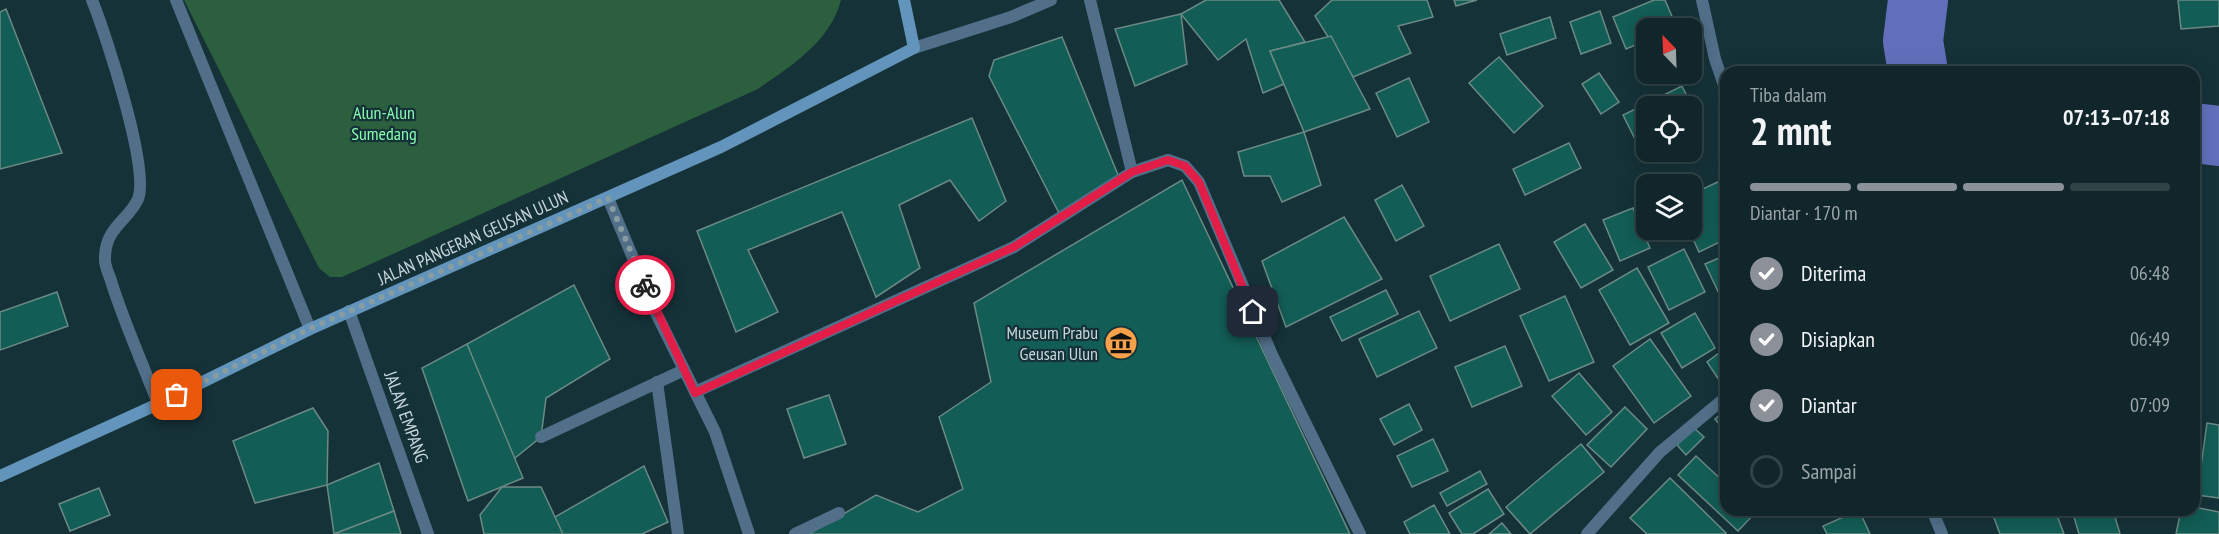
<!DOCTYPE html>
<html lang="id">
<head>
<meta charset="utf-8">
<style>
	body { margin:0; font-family:"PT Sans Narrow",sans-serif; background:#192e32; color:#f1f3f6; height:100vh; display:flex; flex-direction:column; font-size:22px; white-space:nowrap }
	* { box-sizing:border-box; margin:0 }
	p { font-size:20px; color:#9ca5a8 }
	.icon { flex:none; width:33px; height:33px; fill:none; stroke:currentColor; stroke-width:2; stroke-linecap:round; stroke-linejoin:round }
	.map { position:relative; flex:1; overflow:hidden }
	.details { position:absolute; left:1720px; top:66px; width:480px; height:450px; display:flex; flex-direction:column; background:#10262a; border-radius:18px; box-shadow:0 3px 15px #0003,0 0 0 2px #304347 }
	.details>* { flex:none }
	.needle { width:39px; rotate:337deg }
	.buttons { position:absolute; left:1636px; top:18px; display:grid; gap:12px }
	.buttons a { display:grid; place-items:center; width:66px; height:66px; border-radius:12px; background:#10262a; box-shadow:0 3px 15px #0003,0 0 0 2px #304347; font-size:30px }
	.pin { position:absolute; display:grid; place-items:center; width:51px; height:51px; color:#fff; margin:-26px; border-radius:12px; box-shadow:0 3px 9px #0006 }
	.courier { position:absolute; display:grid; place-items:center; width:60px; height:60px; margin:-30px; border:4px solid #e11d48; border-radius:50%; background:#fff; color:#222; box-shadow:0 2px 8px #0007 }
	.head em { font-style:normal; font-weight:600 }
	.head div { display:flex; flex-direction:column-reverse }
	.head { display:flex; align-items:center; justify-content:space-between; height:102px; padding:0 30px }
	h1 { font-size:39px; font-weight:600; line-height:45px }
	.bar { display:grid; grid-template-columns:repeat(4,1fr); gap:9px 6px; align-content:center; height:72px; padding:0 30px }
	.bar i { height:8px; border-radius:4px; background:#304347 }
	.bar .on { background:#8c9099 }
	.bar p { grid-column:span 4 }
	ol { padding:0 30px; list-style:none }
	li { display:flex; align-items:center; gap:18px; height:66px }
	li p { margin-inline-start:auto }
	li .icon { padding:6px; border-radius:50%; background:#8c9099; color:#fff; stroke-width:4 }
	li:last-child { color:#9ca5a8 }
	li i { width:33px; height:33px; border:3px solid #304347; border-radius:50% }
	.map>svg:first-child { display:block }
	.green { fill:#2c5f3e }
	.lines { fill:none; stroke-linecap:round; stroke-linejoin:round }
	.river { stroke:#616fbb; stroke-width:60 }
	.building { fill:#125d55; stroke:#6b8a85; stroke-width:1.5 }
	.service { stroke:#516f89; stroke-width:12 }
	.minor { stroke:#516f89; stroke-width:12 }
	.tertiary { stroke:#516f89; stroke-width:12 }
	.secondary { stroke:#6394bc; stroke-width:12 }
	.done { stroke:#889da1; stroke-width:6; stroke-dasharray:0 10.8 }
	.route { stroke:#e11d48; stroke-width:8 }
	.labels { text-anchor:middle; stroke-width:4.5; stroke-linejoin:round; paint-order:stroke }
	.park-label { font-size:18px; fill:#88faaf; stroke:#153238 }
	.street-label { font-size:18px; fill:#c6d6da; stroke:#153238 }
	.poi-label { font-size:18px; fill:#c6d6da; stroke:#153238; text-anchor:end }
</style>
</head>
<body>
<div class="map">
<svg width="2219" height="534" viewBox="0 0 2219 534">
	<rect width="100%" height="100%" fill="#153238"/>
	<!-- green -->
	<path class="green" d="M184 0H841C830 42 792 65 758 89L342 277H330L319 268Z"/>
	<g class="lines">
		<!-- river -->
		<g class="river">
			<path d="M1918 0 1913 41 1918 72"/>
			<path d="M2194 133 2219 136"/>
		</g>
	</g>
	<!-- building -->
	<g class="building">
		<path d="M1206 0H1279L1305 42 1270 51 1284 84 1263 93 1246 39 1218 60 1181 14Z"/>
		<path d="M1332 0H1427L1433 17 1398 26 1411 53 1353 77 1315 16Z"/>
		<path d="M1454 0H1477L1456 6Z"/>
		<path d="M1654 0H1665L1677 28H1647V40L1626 49 1613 17Z"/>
		<path d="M2178 0H2219V26L2181 29Z"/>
		<path d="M6 9 62 153 0 169V12Z"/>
		<path d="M1600 11 1611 43 1581 54 1570 22Z"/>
		<path d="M1181 14 1187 64 1135 86 1115 29Z"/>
		<path d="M1550 17 1556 38 1507 55 1500 34Z"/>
		<path d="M1331 36 1370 109 1304 132 1270 51Z"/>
		<path d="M1062 37 1120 180 1061 217 989 76 994 60Z"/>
		<path d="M1499 57 1543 106 1514 133 1469 83Z"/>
		<path d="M1599 73 1619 102 1601 114 1582 84Z"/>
		<path d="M1409 78 1429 122 1397 137 1376 93Z"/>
		<path d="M1682 86 1692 106H1647V136L1636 141 1623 115Z"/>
		<path d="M972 118 1006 201 979 221 950 180 899 205 920 268 876 297 842 212 748 250 778 312 736 332 697 231Z"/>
		<path d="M1304 132 1321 185 1282 202 1270 176H1244L1238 152Z"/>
		<path d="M1569 143 1581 168 1525 195 1513 169Z"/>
		<path d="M1724 179 1726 184V239L1699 252 1689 230H1692V194Z"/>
		<path d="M1182 180 1350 534H809L876 495 918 512 963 489 939 417 991 382 974 303Z"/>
		<path d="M1402 185 1424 226 1396 241 1375 200Z"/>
		<path d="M1633 208 1650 248 1620 261 1603 220Z"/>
		<path d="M1344 217 1382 279 1286 327 1262 261Z"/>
		<path d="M1585 224 1613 270 1581 288 1554 242Z"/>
		<path d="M1499 244 1520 289 1450 321 1430 276Z"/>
		<path d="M1684 249 1705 292 1669 310 1648 267Z"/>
		<path d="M1726 255V303L1724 304 1705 264Z"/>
		<path d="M1637 268 1669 323 1630 345 1599 290Z"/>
		<path d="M574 285 610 359 546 398 541 437 510 462 467 344Z"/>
		<path d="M1386 290 1398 314 1342 341 1330 317Z"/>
		<path d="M57 292 68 326 0 350V312Z"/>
		<path d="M1565 296 1594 362 1549 381 1520 316Z"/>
		<path d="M1419 311 1437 348 1377 377 1359 339Z"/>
		<path d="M1695 313 1715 348 1682 368 1661 333Z"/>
		<path d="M1650 339 1691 396 1654 423 1613 366Z"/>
		<path d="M467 344 523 478 468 501 422 368Z"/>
		<path d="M1505 346 1522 386 1472 407 1455 367Z"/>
		<path d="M1726 348V384L1723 386 1707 362Z"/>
		<path d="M1579 373 1612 412 1586 435 1552 396Z"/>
		<path d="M829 395 846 444 804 458 787 409Z"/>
		<path d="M1409 404 1422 430 1394 445 1380 419Z"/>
		<path d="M1625 407 1647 429 1611 467 1587 445Z"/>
		<path d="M313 408 328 431 327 485 255 503 233 441Z"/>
		<path d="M1726 410V432L1715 419Z"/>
		<path d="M2207 423 2219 425V498L2197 495Z"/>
		<path d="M1694 428 1704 437 1686 455 1677 445Z"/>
		<path d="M1433 439 1448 471 1412 487 1397 456Z"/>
		<path d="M1581 444 1604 472 1530 534 1506 507Z"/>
		<path d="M1696 456 1726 484V510L1756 512 1738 531 1678 475Z"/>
		<path d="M379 463 394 511 334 534 327 485Z"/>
		<path d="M644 466 668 522 642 534H553L548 521Z"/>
		<path d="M1480 471 1487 484 1447 506 1440 493Z"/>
		<path d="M1670 478 1726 533 1725 534H1647L1630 518Z"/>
		<path d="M502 487H541L563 534H484L480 515Z"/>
		<path d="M99 488 110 515 70 531 59 504Z"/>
		<path d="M1488 489 1504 514 1473 534H1462L1449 513Z"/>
		<path d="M1434 505 1450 534H1410L1404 522Z"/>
		<path d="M2194 507 2219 512V534H2176L2181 510H2194Z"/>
		<path d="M1818 510H1835L1821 517Z"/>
		<path d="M1859 510 1870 534H1827L1823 526Z"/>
		<path d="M1991 510H2055L2064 534H2000Z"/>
		<path d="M2072 510H2113L2120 534H2079Z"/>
		<path d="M394 511 401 534H334Z"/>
		<path d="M1502 523 1511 534H1489Z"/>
	</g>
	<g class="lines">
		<!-- service -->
		<g class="service">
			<path d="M92 0C106 35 150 169 138 199 129 220 105 227 105 258 104 266 110 276 112 284 125 325 143 364 158 404"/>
			<path d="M795 534 839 513"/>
		</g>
		<!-- minor -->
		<g class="minor">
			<path d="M176 0 310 329"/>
			<path d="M1090 0 1132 172"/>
			<path d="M608 198 656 313 715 432 749 534"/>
			<path d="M349 311 428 534"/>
			<path d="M657 382 678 534"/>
			<path d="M695 392 1014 247 1132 172 1168 160 1185 166 1199 182 1272 355 1360 534"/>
			<path d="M541 437 684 370"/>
			<path d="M1587 534 1660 452 1726 397"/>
		</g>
		<!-- tertiary -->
		<g class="tertiary">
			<path d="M1702 0 1715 59 1726 91"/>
			<path d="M914 48 1011 17 1051 0"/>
			<path d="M1932 510 1942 534"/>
		</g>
		<!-- secondary -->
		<path class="secondary" d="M0 476 158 404 310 329 721 147 914 48 904 0"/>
	</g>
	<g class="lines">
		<!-- done -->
		<path class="done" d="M177 395 309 329 608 198 645 285"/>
		<!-- route -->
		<path class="route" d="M645 285 695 393 1014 247 1132 172 1168 160 1185 166 1199 182 1253 312"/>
	</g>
	<!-- icons -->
	<defs>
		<symbol id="museum-disc" viewBox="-11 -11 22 22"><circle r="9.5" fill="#f7a14a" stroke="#153238"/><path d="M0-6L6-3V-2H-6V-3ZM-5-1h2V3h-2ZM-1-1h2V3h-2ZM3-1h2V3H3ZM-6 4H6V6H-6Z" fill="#111"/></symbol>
	</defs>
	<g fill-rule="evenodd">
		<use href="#museum-disc" x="1102" y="324" width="38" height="38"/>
	</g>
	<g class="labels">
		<!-- park labels -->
		<g class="park-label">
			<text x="384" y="119">Alun-Alun<tspan x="384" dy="21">Sumedang</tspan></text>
		</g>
		<!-- street labels -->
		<g class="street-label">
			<text transform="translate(473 238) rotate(-24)" y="6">JALAN PANGERAN GEUSAN ULUN</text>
			<text transform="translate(406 417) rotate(70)" y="6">JALAN EMPANG</text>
		</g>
		<!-- poi labels -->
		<g class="poi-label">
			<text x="1098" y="339">Museum Prabu<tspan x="1098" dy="21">Geusan Ulun</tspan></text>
		</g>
	</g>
</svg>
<div class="buttons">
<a><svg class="needle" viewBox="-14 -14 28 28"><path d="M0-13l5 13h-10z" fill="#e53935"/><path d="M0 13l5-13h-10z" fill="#9ca5a8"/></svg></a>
<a><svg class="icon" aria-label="locate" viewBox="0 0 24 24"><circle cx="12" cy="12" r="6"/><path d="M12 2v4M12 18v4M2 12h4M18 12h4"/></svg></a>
<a><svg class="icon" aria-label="layers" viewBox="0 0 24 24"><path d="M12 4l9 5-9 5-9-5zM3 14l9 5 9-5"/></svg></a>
</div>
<div class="pin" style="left:177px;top:395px;background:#ea580c"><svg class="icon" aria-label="bag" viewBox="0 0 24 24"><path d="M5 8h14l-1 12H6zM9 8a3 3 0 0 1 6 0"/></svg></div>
<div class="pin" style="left:1253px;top:312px;background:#1f2937"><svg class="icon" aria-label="home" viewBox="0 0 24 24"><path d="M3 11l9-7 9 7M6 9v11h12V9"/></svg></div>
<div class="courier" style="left:645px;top:285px"><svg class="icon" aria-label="bike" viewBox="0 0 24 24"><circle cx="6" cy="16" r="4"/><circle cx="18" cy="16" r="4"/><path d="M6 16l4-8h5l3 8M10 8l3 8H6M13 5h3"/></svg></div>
<section class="details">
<div class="head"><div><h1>2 mnt</h1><p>Tiba dalam</p></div><em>07:13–07:18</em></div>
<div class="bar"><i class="on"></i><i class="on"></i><i class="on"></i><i></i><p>Diantar · 170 m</p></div>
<ol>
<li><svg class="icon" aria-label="check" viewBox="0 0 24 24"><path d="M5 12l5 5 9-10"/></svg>Diterima<p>06:48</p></li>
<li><svg class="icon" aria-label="check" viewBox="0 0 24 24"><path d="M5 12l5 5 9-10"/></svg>Disiapkan<p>06:49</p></li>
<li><svg class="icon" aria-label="check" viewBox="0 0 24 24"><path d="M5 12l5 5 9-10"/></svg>Diantar<p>07:09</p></li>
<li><i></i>Sampai</li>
</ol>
</section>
</div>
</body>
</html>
